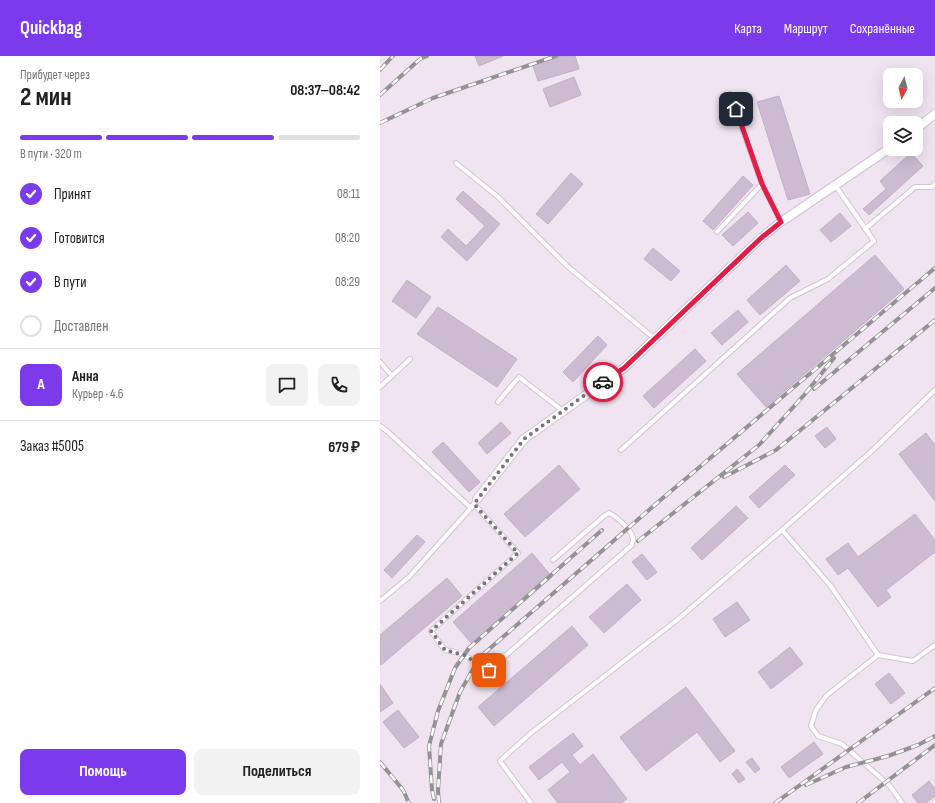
<!DOCTYPE html>
<html lang="ru">
<head>
<meta charset="utf-8">
<style>
	body { margin:0; font-family:"Sofia Sans Condensed",sans-serif; background:#f2f2f2; color:#202124; height:100vh; display:flex; flex-direction:column; font-size:15px; white-space:nowrap }
	* { box-sizing:border-box; margin:0 }
	p { font-size:13px; color:#757577 }
	.icon { flex:none; width:22px; height:22px; fill:none; stroke:currentColor; stroke-width:2; stroke-linecap:round; stroke-linejoin:round }
	.map { position:relative; flex:1; overflow:hidden }
	.sheet { display:flex; flex-direction:column; background:#fff; width:380px }
	.sheet>* { flex:none }
	.needle { width:26px; rotate:187deg }
	.buttons { position:absolute; left:503px; top:12px; display:grid; gap:8px }
	.buttons a { display:grid; place-items:center; width:40px; height:40px; border-radius:8px; background:#fff; box-shadow:0 4px 16px #0002; font-size:20px }
	.pin { position:absolute; display:grid; place-items:center; width:34px; height:34px; color:#fff; margin:-17px; border-radius:8px; box-shadow:0 2px 6px #0006 }
	.courier { position:absolute; display:grid; place-items:center; width:40px; height:40px; margin:-20px; border:3px solid #e11d48; border-radius:50%; background:#fff; color:#222; box-shadow:0 1px 5px #0007 }
	.head em { font-style:normal; font-weight:700 }
	.head div { display:flex; flex-direction:column-reverse }
	.head { display:flex; align-items:center; justify-content:space-between; height:68px; padding:0 20px }
	h1 { font-size:26px; font-weight:700; line-height:30px }
	.bar { display:grid; grid-template-columns:repeat(4,1fr); gap:6px 4px; align-content:center; height:48px; padding:0 20px }
	.bar i { height:5px; border-radius:3px; background:#e0e0e0 }
	.bar .on { background:#7c3aed }
	.bar p { grid-column:span 4 }
	.line { display:flex; align-items:center; gap:10px; padding:0 20px; border-top:1px solid #e0e0e0 }
	.line div { flex:1 }
	.round { display:grid; place-items:center; flex:none; width:42px; height:42px; border-radius:8px; background:#f2f2f2 }
	ol { padding:0 20px; list-style:none }
	li { display:flex; align-items:center; gap:12px; height:44px }
	li p { margin-inline-start:auto }
	li .icon { padding:4px; border-radius:50%; background:#7c3aed; color:#fff; stroke-width:4 }
	li:last-child { color:#757577 }
	li i { width:22px; height:22px; border:2px solid #e0e0e0; border-radius:50% }
	.action { display:flex; gap:8px; margin-top:auto; padding:8px 20px }
	.action a { flex:1; height:46px; border-radius:8px; background:#7c3aed; color:#fff; font-size:16px; font-weight:700; line-height:46px; text-align:center }
	.action a+a { background:#f2f2f2; color:#202124 }
	header { display:flex; align-items:center; gap:24px; box-sizing:border-box; height:56px; padding:0 20px; background:#7c3aed; color:#fff }
	header strong { font-size:19px }
	nav { display:flex; gap:22px; margin-inline-start:auto; font-size:14px }
	main { display:flex; flex:1; min-height:0 }
	.map>svg:first-child { display:block }
	.building { fill:#ccbbd1; stroke:#c4aecb }
	.lines { fill:none; stroke-linecap:round; stroke-linejoin:round }
	.service-casing { stroke:#d2c2d6; stroke-width:6 }
	.minor-casing { stroke:#d2c2d6; stroke-width:10 }
	.service { stroke:#fff; stroke-width:4 }
	.minor { stroke:#fff; stroke-width:8 }
	.rail-casing { stroke:#939393; stroke-width:4 }
	.rail { stroke:#fff; stroke-width:2.5; stroke-dasharray:8; stroke-linecap:butt }
	.done { stroke:#7d727f; stroke-width:4; stroke-dasharray:0 7.2 }
	.route { stroke:#e11d48; stroke-width:5 }
</style>
</head>
<body>
<header>
<strong>Quickbag</strong>
<nav><a>Карта</a><a>Маршрут</a><a>Сохранённые</a></nav>
</header>
<main>
<section class="sheet">
<div class="head"><div><h1>2 мин</h1><p>Прибудет через</p></div><em>08:37–08:42</em></div>
<div class="bar"><i class="on"></i><i class="on"></i><i class="on"></i><i></i><p>В пути · 320 m</p></div>
<ol>
<li><svg class="icon" aria-label="check" viewBox="0 0 24 24"><path d="M5 12l5 5 9-10"/></svg>Принят<p>08:11</p></li>
<li><svg class="icon" aria-label="check" viewBox="0 0 24 24"><path d="M5 12l5 5 9-10"/></svg>Готовится<p>08:20</p></li>
<li><svg class="icon" aria-label="check" viewBox="0 0 24 24"><path d="M5 12l5 5 9-10"/></svg>В пути<p>08:29</p></li>
<li><i></i>Доставлен</li>
</ol>
<div class="line" style="height:72px"><b class="round" style="background:#7c3aed;color:#fff">А</b><div><b>Анна</b><p>Курьер · 4.6</p></div><a class="round"><svg class="icon" aria-label="chat" viewBox="0 0 24 24"><path d="M4 5h16v11H9l-5 4z"/></svg></a><a class="round"><svg class="icon" aria-label="phone" viewBox="0 0 24 24"><path d="M5 4h4l2 5-3 2q2 4 5 5l2-3 5 2v4C11 20 4 13 5 4z"/></svg></a></div>
<div class="line" style="height:52px"><div>Заказ #5005</div><b>679 ₽</b></div>
<div class="action"><a>Помощь</a><a>Поделиться</a></div>
</section>
<div class="map">
<svg width="555" height="747" viewBox="0 0 555 747">
	<rect width="100%" height="100%" fill="#efe4f0"/>
	<!-- building -->
	<g class="building">
		<path d="M95 0H123L99 10Z"/>
		<path d="M177 0H195L199 13 158 25 152 7Z"/>
		<path d="M194 21 201 39 170 51 163 33Z"/>
		<path d="M399 40 430 138 408 144 377 46Z"/>
		<path d="M531 97 543 110 489 159 483 153 506 133 500 125Z"/>
		<path d="M191 117 203 128 168 168 156 158Z"/>
		<path d="M363 120 373 129 333 174 323 165Z"/>
		<path d="M83 135 120 168 87 205 61 181 68 173 86 190 105 170 76 143Z"/>
		<path d="M368 156 378 167 353 190 342 179Z"/>
		<path d="M460 157 471 170 451 186 440 174Z"/>
		<path d="M273 192 300 215 291 225 264 203Z"/>
		<path d="M495 199 524 233 386 351 357 318Z"/>
		<path d="M406 209 420 225 380 259 367 244Z"/>
		<path d="M27 224 51 241 36 262 12 245Z"/>
		<path d="M58 251 137 303 117 331 37 278Z"/>
		<path d="M358 254 368 266 342 289 331 277Z"/>
		<path d="M218 280 227 289 193 326 183 316Z"/>
		<path d="M315 293 326 305 274 352 263 340Z"/>
		<path d="M121 366 131 377 107 398 98 387Z"/>
		<path d="M447 371 456 383 445 392 435 380Z"/>
		<path d="M546 377 555 389V445L519 398Z"/>
		<path d="M63 386 100 426 89 436 52 396Z"/>
		<path d="M179 409 200 433 145 481 124 458Z"/>
		<path d="M405 409 415 419 379 452 369 441Z"/>
		<path d="M356 450 368 462 322 504 311 492Z"/>
		<path d="M535 458 555 484V496L506 534 511 541 498 551 468 512 458 519 446 503 468 487 478 501Z"/>
		<path d="M37 479 45 486 12 522 4 514Z"/>
		<path d="M152 497 172 521 93 589 73 566Z"/>
		<path d="M262 498 277 516 267 524 252 506Z"/>
		<path d="M67 522 82 540 1 609 0 608V579Z"/>
		<path d="M247 528 261 544 224 577 209 561Z"/>
		<path d="M357 546 370 564 345 581 333 563Z"/>
		<path d="M192 570 208 589 114 670 98 651Z"/>
		<path d="M410 591 423 608 391 633 378 616Z"/>
		<path d="M509 617 525 637 511 648 495 628Z"/>
		<path d="M0 628 13 647 0 656Z"/>
		<path d="M306 631 355 695 340 706 317 676 266 715 240 681Z"/>
		<path d="M18 654 39 681 24 692 3 666Z"/>
		<path d="M193 677 203 690 192 699 200 709 213 698 247 743 241 747H178L168 734 190 716 182 706 159 724 149 711Z"/>
		<path d="M434 686 443 698 409 722 401 711Z"/>
		<path d="M372 702 380 713 375 717 366 706Z"/>
		<path d="M357 713 365 723 359 727 352 718Z"/>
		<path d="M549 725 555 733V740L546 747H538L532 739Z"/>
	</g>
	<g class="lines">
		<defs>
			<g id="service">
				<path d="M350 38 382 128 401 166"/>
				<path d="M76 107 118 141 186 209 275 283"/>
				<path d="M485 173 535 131H552L555 128"/>
				<path d="M337 176 382 128"/>
				<path d="M0 306 12 320"/>
				<path d="M0 331 30 303"/>
				<path d="M555 334 494 393 402 474 450 529 498 599 533 605 555 589"/>
				<path d="M118 346 139 321 183 355"/>
				<path d="M0 370 7 375 91 452"/>
				<path d="M241 394 410 242 448 223 494 185 455 129"/>
				<path d="M94 448 138 497 51 575 65 594 75 596 84 599 109 614 252 489C252 488 253 484 253 483 253 475 236 460 229 457L224 460 173 504"/>
				<path d="M0 545 29 521 91 452 95 446"/>
				<path d="M498 599 446 640 436 654 431 670 438 680 462 688 510 730 522 747"/>
				<path d="M151 747 120 705 151 677 297 564 402 474"/>
				<path d="M554 747 555 746"/>
			</g>
			<g id="minor">
				<path d="M536 73 555 58"/>
				<path d="M97 443 144 383 244 312 381 182 401 166 510 92"/>
			</g>
		</defs>
		<!-- service casing -->
		<use href="#service" class="service-casing"/>
		<!-- minor casing -->
		<use href="#minor" class="minor-casing"/>
		<!-- service -->
		<use href="#service" class="service"/>
		<!-- minor -->
		<use href="#minor" class="minor"/>
		<defs>
			<g id="rail">
				<path d="M0 14 13 0"/>
				<path d="M0 39 40 3 47 0"/>
				<path d="M0 67 53 42 176 0"/>
				<path d="M434 333 555 232"/>
				<path d="M344 421 396 394 555 264"/>
				<path d="M258 485 379 389 425 338 454 302"/>
				<path d="M0 706 23 734 29 747"/>
				<path d="M426 729 466 711 508 700 538 689 555 680"/>
				<path d="M54 743 52 734 49 690 58 655 75 612 89 592 222 474"/>
				<path d="M59 747 58 735 61 688 80 636 100 601 277 447 555 212"/>
				<path d="M395 747 555 632"/>
				<path d="M478 747 555 689"/>
			</g>
		</defs>
		<!-- rail casing -->
		<use href="#rail" class="rail-casing"/>
		<!-- rail -->
		<use href="#rail" class="rail"/>
	</g>
	<g class="lines">
		<!-- done -->
		<path class="done" d="M109 614 84 599 65 594 51 575 138 497 94 448 144 383 223 326"/>
		<!-- route -->
		<path class="route" d="M223 326 244 312 381 182 401 166 382 128 356 53"/>
	</g>
</svg>
<div class="buttons">
<a><svg class="needle" viewBox="-14 -14 28 28"><path d="M0-13l5 13h-10z" fill="#e53935"/><path d="M0 13l5-13h-10z" fill="#757577"/></svg></a>
<a><svg class="icon" aria-label="layers" viewBox="0 0 24 24"><path d="M12 4l9 5-9 5-9-5zM3 14l9 5 9-5"/></svg></a>
</div>
<div class="pin" style="left:109px;top:614px;background:#ea580c"><svg class="icon" aria-label="bag" viewBox="0 0 24 24"><path d="M5 8h14l-1 12H6zM9 8a3 3 0 0 1 6 0"/></svg></div>
<div class="pin" style="left:356px;top:53px;background:#1f2937"><svg class="icon" aria-label="home" viewBox="0 0 24 24"><path d="M3 11l9-7 9 7M6 9v11h12V9"/></svg></div>
<div class="courier" style="left:223px;top:326px"><svg class="icon" aria-label="car" viewBox="0 0 24 24"><path d="M5 17H2v-5l4-1 3-4h7l3 4 3 1v5h-3M9 17h6M6 11h13"/><circle cx="7" cy="17" r="2"/><circle cx="17" cy="17" r="2"/></svg></div>
</div>
</main>
</body>
</html>
